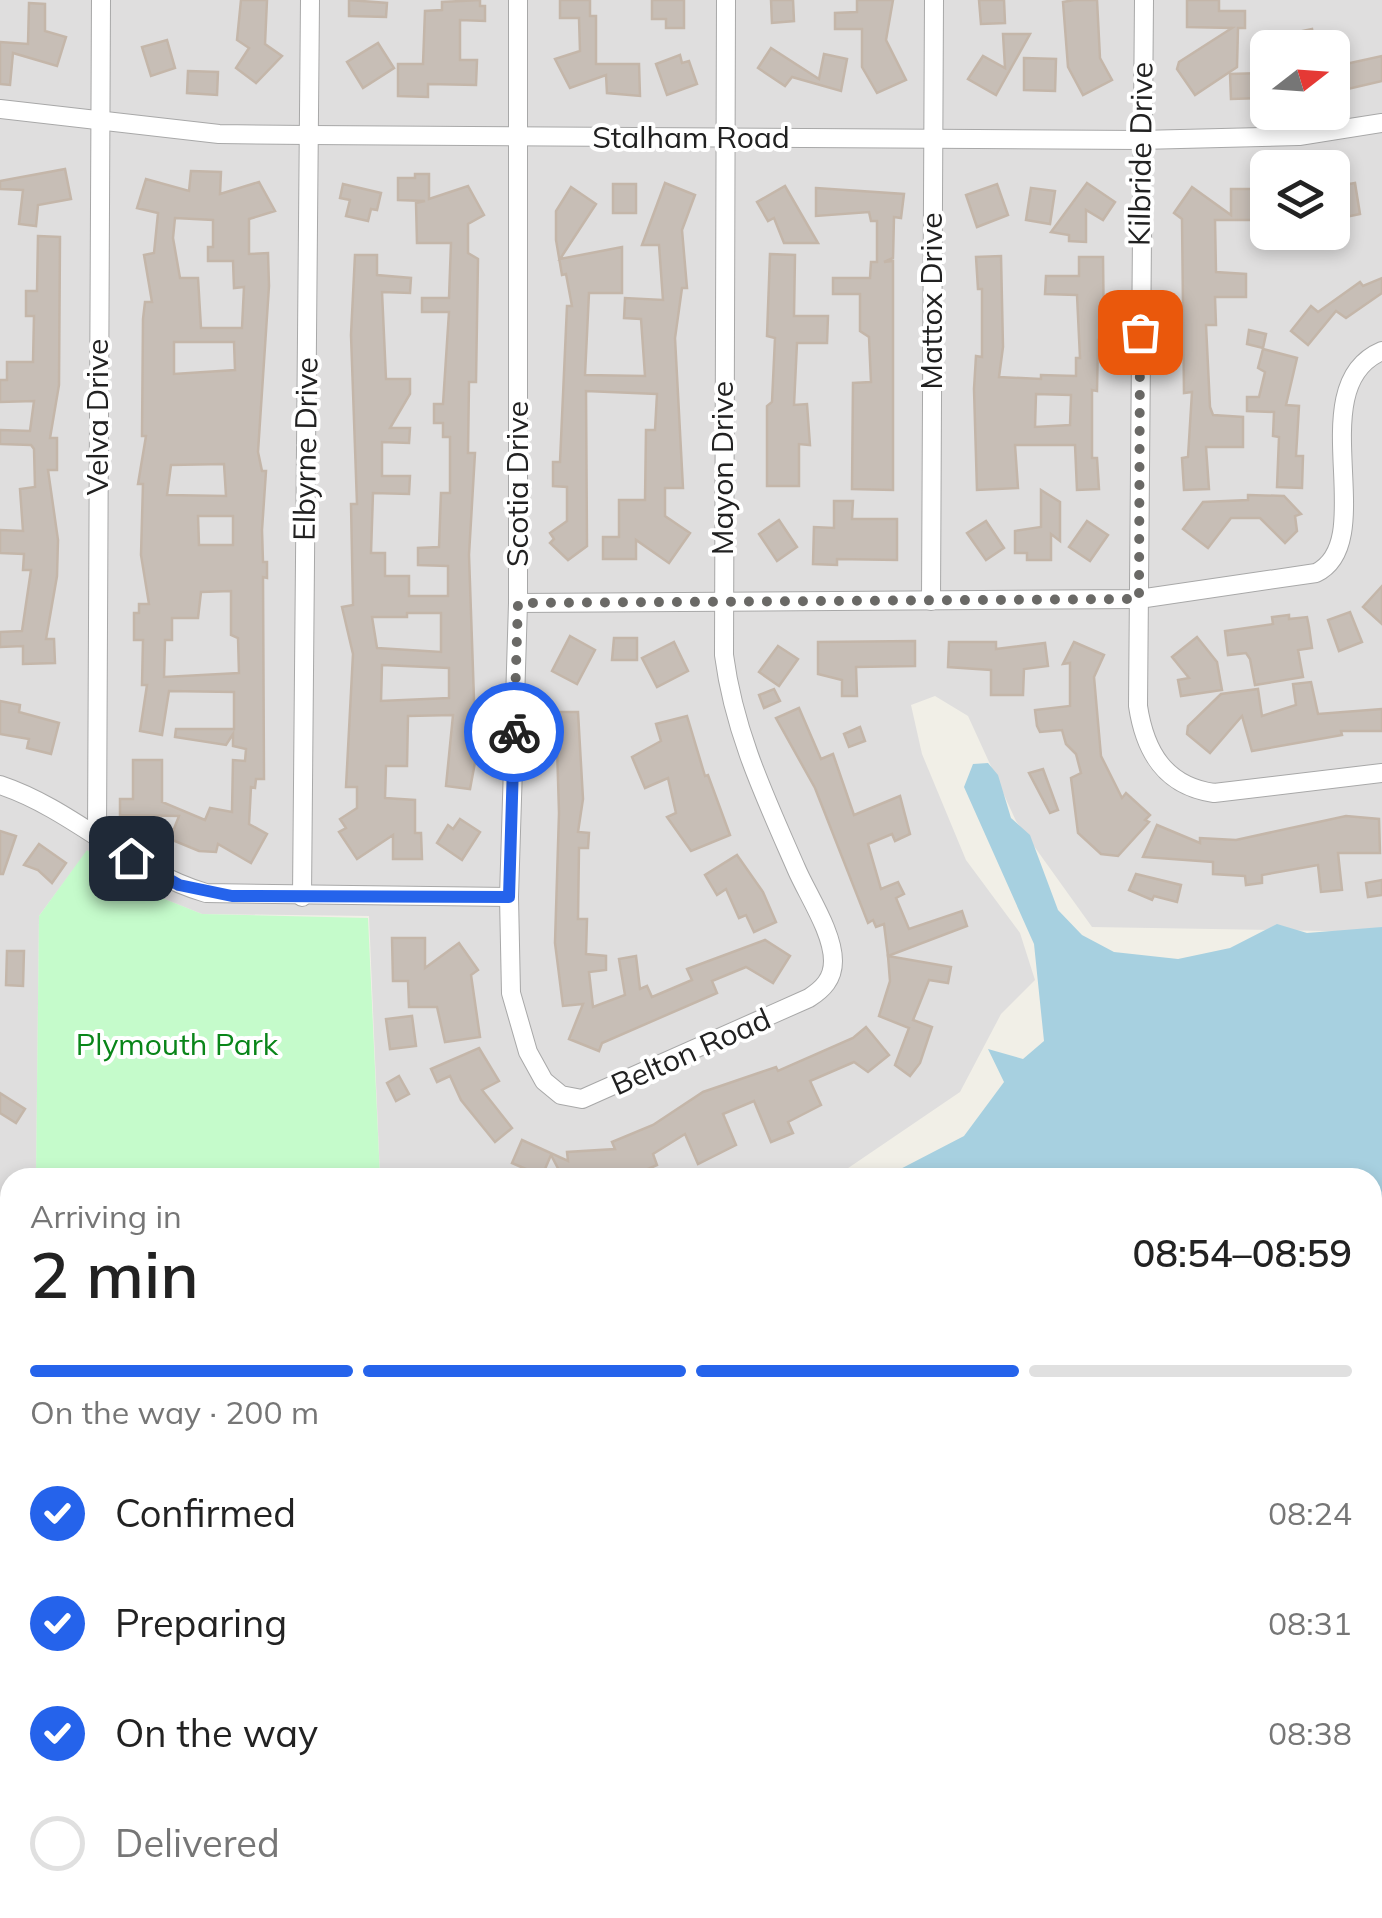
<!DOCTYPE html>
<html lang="en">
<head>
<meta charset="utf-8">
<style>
	body { margin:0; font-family:Mulish,sans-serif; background:#f6f6f6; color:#222; height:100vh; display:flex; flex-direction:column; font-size:38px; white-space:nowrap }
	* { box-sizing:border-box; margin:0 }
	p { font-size:32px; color:#767676 }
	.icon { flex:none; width:55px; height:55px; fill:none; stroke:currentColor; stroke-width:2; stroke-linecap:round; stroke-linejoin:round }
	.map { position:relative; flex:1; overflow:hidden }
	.sheet { position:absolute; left:0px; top:1168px; width:1382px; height:752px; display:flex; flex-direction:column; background:#fff; border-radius:30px 30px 0 0; box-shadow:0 5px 15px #0003 }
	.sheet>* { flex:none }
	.needle { width:65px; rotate:73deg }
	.controls { position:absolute; left:1250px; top:30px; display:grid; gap:20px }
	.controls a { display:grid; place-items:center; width:100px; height:100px; border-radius:15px; background:#fff; box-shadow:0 5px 15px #0003; font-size:50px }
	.pin { position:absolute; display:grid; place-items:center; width:85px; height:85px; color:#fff; margin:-42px; border-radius:20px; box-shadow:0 5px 15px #0006 }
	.courier { position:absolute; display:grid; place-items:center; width:100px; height:100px; margin:-50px; border:8px solid #2563eb; border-radius:50%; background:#fff; color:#222; box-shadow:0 2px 12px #0007 }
	.head em { font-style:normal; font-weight:600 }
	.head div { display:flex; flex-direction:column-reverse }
	.head { display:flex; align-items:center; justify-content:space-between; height:170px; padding:0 30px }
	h1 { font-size:65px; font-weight:600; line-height:75px }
	.bar { display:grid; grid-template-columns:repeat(4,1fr); gap:15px 10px; align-content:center; height:120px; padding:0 30px }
	.bar i { height:12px; border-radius:8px; background:#e0e0e0 }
	.bar .active { background:#2563eb }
	.bar p { grid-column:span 4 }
	ol { padding:0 30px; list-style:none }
	li { display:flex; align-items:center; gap:30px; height:110px }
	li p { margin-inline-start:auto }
	li .icon { padding:10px; border-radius:50%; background:#2563eb; color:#fff; stroke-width:4 }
	li:last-child { color:#767676 }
	li i { width:55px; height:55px; border:5px solid #e0e0e0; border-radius:50% }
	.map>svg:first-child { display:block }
	.residential { fill:#dfdede; fill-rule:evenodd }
	.park { fill:#c5fbcb }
	.water { fill:#a7d0e0 }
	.building { fill:#c7beb6; stroke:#c4b6a9; stroke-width:2.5; fill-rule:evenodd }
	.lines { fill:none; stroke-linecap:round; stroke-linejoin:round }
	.minor-casing { stroke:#a8a8a8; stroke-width:20 }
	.minor { stroke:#fff; stroke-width:18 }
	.done { stroke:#6a6966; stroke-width:10; stroke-dasharray:0 18 }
	.route { stroke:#2563eb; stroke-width:12 }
	.labels { text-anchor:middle; stroke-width:8; stroke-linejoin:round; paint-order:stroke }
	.street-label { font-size:30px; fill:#212121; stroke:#fff }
	.park-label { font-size:30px; fill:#098519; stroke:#fff }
</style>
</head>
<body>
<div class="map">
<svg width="1382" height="1918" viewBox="0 0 1382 1918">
	<rect width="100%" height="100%" fill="#f1efe7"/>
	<!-- residential -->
	<g class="residential">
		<path d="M0 0H1382V932L1092 927 1016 821 968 716 935 696 911 705 922 754 966 860 1020 933 1035 980 1001 1014 960 1092 835 1177H380L369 916 202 914 147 892 87 851 39 916 36 1177 10 1178V1246L0 1243ZM1268 48H1332V112H1268ZM1268 168H1332V232H1268Z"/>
		<path d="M10 1667V1910H265L267 1918H0V1668Z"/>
		<path d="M1382 1735V1918H1129L1139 1910H1372L1373 1738Z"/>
		<path d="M596 1910H837L839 1918H580Z"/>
	</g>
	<!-- park -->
	<path class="park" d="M87 850 147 892 202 914 368 918 380 1177H36L39 916Z"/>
	<!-- water -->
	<g class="water">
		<path d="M988 763 998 775 1011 818 1030 835 1058 910 1082 935 1114 952 1178 959 1230 948 1277 924 1307 933 1382 927V1452L1372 1448V1178L885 1177 964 1136 1004 1082 988 1049 1023 1059 1044 1041 1034 944 964 787 973 764Z"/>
		<path d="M0 1281H10V1600L0 1594Z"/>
		<path d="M1382 1506V1606L1373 1608V1507Z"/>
		<path d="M1382 1652V1713L1373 1717V1658Z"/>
		<path d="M991 1910H1109L1097 1918H984Z"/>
	</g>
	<!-- building -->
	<g class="building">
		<path d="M241 0H267L265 44 282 56 256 83 236 68 249 48 237 40Z"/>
		<path d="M349 0 387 3 386 17 349 16Z"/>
		<path d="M480 0V6H485V21L460 20V60H477L476 85 428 84V97L398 96V64H423L425 11 442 10V2Z"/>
		<path d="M560 0H590V16H596V64H639L640 96 607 93 606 75 570 88 555 59 580 51 579 18H560Z"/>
		<path d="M652 0H684V28H666V19H652Z"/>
		<path d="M771 0H793L794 21 772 23Z"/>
		<path d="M857 0H893L886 40 906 80 877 93 862 67V29H835V13L857 12Z"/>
		<path d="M979 0H1004L1005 23 981 24Z"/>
		<path d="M1074 0H1097L1100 58 1112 80 1083 95 1068 67 1063 2Z"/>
		<path d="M1187 0H1219V11H1245V28H1238L1237 67 1195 95 1177 69 1179 62 1232 28 1187 27Z"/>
		<path d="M29 3 45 4V31L66 37 57 66 13 53 10 85 0 84V42L28 44Z"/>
		<path d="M1312 29 1315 48H1301L1298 32Z"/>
		<path d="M1003 34H1030L996 95 968 79 983 56 1005 68Z"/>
		<path d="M167 40 175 68 151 76 142 47Z"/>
		<path d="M378 43 394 68 363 88 347 62Z"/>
		<path d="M771 48 819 79 824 54 847 59 841 91 792 77 785 86 758 68Z"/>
		<path d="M680 55 682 63 689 61 697 84 667 95 656 64Z"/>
		<path d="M1382 56V81L1335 92 1332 67Z"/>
		<path d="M1024 58 1056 59 1055 91 1024 90Z"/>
		<path d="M188 71 218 72 217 95 187 93Z"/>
		<path d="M1262 73 1263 98 1231 99 1230 74Z"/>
		<path d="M65 169 71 199 38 205 36 226 19 224 23 190 0 189V181Z"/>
		<path d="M191 171 221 172 220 194 259 182 275 211 249 219V254L268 253 269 286 258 452 262 471H266L262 530 263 562H267V578L263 577 264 779H256L255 788 251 787 249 824 267 834 251 863 218 844 216 852 199 851 170 839 179 816 120 815V799H133V760H162V802L205 820 210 808 232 812 233 760 245 761 246 749 233 746V734L226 745 175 737 176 729H234V692L169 691 162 735 140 731 147 685H142L143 640H134V613H139V604H149L141 555 143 484H138L146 436H142L143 319 145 302H152L144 255 154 253 158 213 137 208 146 179 189 191ZM175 218 213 220V247H208V261H233L234 288 244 287 242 328H201L198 278H180L173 238ZM174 342H234L235 370 174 374ZM224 464 226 496 167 495 171 465ZM198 516H233V545H199ZM231 591V635L238 638 239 673 164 677 165 640H172V618H198L201 592Z"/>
		<path d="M415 174H429V199L468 186 484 215 468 224V253L478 259 476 382H469L468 453H475L469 555 476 757 470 789 446 786 453 715 408 716 407 766H386L385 798 415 800V833H421L422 859H393V835L357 859 339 832 346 828 340 819 357 808V787H346L353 654 342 607 353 605 351 504H357L351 335 355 255H377V275L411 278 410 293 382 292 386 379H410V394L390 428H410L409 443 382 442V476H410L409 494 373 493 371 553H385V576H409V596H448V566L418 565V548L439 547 441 493H450V437H443V423H434V404H443L449 312H422V298H449L451 243H417L416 203 425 201 398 200V178H415ZM407 613H441V652L377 648 372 617H407ZM382 665 449 668V698L381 701Z"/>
		<path d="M665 183 695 195 682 230 687 288H682L675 338 683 488H665V516L690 533 669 563 636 540V559H603V537H619V500H645L646 430H655L657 394 586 391 587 546 568 560 550 543 554 539 550 533 567 521V487L553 486V462H560L567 306H572L566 274 562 275 556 240V211L571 187 596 204 560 259 622 247V293H589L585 375 645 376 641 319 624 318 625 298 663 300 659 245H642Z"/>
		<path d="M1087 183 1115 202 1103 220 1086 210V242L1069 241V235L1051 232Z"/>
		<path d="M1355 183 1360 214 1336 219 1332 187Z"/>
		<path d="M343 184 381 193 377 210 371 209 368 221 346 216 350 200 340 198Z"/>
		<rect x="613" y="184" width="23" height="29"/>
		<path d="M997 184 1008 215 977 227 966 195Z"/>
		<path d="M785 186 818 243H784L774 218 768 221 757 202Z"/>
		<path d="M1192 187 1231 215V189H1255V220H1215L1216 272 1246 274V297H1215L1216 325H1206L1210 407 1213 415 1243 417V447H1206L1209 489 1184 490 1182 458 1188 457 1192 392 1184 393 1182 219 1174 213Z"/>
		<path d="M816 188 904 194 901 218 894 217 893 258 884 262 893 261V490L852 489 853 383 871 382 869 337 860 331V294H833V278H870L871 262H877V221H871L869 212 816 216Z"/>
		<path d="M1031 188 1055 191 1050 224 1026 220Z"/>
		<path d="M38 236 60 237 59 385 50 438H57V470H48L58 540 57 576 46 639H54L55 663 23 664V646L0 647V632L22 631 31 570H23L24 554 0 553V530L23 531 20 489 35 487 34 449 31 445 0 444V430L30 431 34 401 0 402V380H7V362H33L34 316H26V291H37Z"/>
		<path d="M770 254 795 255 794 316H828L827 343H797L794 405 807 404 810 445 799 444V486H767V406L772 402 775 338 767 336Z"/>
		<path d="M1001 256 1003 347 999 377 1041 379V375L1076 376V358H1080L1077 295 1045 294 1046 276H1079V257H1103L1104 340H1098L1097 391 1092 390V458H1097L1099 489 1077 490 1075 445H1015L1018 488 977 490 974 389 976 356 982 357V289H978L976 257ZM1036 394 1071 395 1070 425 1035 427Z"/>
		<path d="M1382 278V293L1346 318 1336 311 1308 345 1291 331 1311 306 1318 312 1360 282 1363 286Z"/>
		<path d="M1249 330 1266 334 1263 348 1247 344Z"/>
		<path d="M1263 349 1297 358 1286 405 1299 406 1296 456H1303L1302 488 1277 487 1279 437 1273 436 1274 412 1247 411V397H1259L1265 372 1258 368Z"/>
		<path d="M1041 490 1060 502V541L1051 534V560H1027V553H1015V531L1041 527Z"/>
		<path d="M1248 495 1284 496 1301 514 1295 516 1297 531 1285 543 1260 518H1231L1208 548 1183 529 1203 502 1248 500Z"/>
		<path d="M834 501H853L852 519H897V560L837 559V565L813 564 814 527 834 528Z"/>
		<path d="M779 520 797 547 777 561 759 534Z"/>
		<path d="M986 521 1004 548 986 560 967 533Z"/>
		<path d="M1087 521 1108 535 1090 561 1069 547Z"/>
		<path d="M1382 586V624L1363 607Z"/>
		<path d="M1350 612 1362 642 1339 651 1328 620Z"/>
		<path d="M1289 615V619L1307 617 1309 627 1312 648 1298 650 1303 677 1255 685 1250 659 1246 653 1228 655 1225 631 1273 624 1272 617Z"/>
		<path d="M570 636 595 650 577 684 552 671Z"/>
		<path d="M1197 637 1217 662 1222 690 1181 696 1178 680 1189 678 1172 657Z"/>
		<path d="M614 638H637V660H612Z"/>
		<path d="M915 641V666L856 667 857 696H842V680L818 674V642Z"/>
		<path d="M674 642 688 671 657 687 642 658Z"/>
		<path d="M949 642H996V649L1045 643 1048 666 1024 669 1023 695H991V670L948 667Z"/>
		<path d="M1074 642 1104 655 1094 677 1101 756 1122 798 1126 793 1150 815 1145 820 1149 822 1118 856 1101 854 1078 833 1071 778 1081 773 1076 754 1066 744 1062 730 1040 732 1037 726 1035 710 1070 706V663L1063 664Z"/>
		<path d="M778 646 798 659 779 686 759 672Z"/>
		<path d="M1311 682 1318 714 1382 709V731H1341L1342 735 1252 751 1242 716 1210 753 1187 734 1188 726 1221 694 1258 689 1262 716 1296 705 1293 684Z"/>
		<path d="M774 689 780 701 764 708 759 695Z"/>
		<path d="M0 701 20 705 19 712 59 723 51 754 27 748 29 739 0 734Z"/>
		<path d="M799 708 821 759 833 754 854 815 900 796 910 834 895 841 892 834 868 844 881 889 898 882 904 894 896 898 909 929 962 911 967 926 888 956 884 924 876 927 873 920 868 923 815 788 776 718Z"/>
		<path d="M556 712H578L583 799 578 832 589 833 588 848H579L578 919H587L586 954 606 956V970L589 972 593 1007 625 995 619 959 636 956 640 989 647 986 652 997 692 980 687 969 765 940 790 956 773 983 746 967 712 981 717 993 602 1043 599 1051 569 1039 583 1004 563 1006 555 943 559 813Z"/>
		<path d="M687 716 705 776 708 775 730 835 691 851 667 817 676 813 668 778 645 788 632 757 661 741 656 724Z"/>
		<path d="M860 727 865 741 849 747 844 734Z"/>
		<path d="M1043 769 1058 810 1050 813 1029 773Z"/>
		<path d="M1346 816 1379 819 1380 853H1338L1342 890 1321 892 1318 865 1262 875V883L1246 885 1245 876 1213 874V862L1143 857 1157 825 1200 843V838L1236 840Z"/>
		<path d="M460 819 480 832 462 860 437 843 448 825 453 829Z"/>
		<path d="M0 831 16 836 3 874H0Z"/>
		<path d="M39 844 66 863 52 883 38 870 24 865Z"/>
		<path d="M737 855 763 892 776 922 754 932 746 915 739 918 726 889 717 895 705 875Z"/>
		<path d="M1136 874 1181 885 1177 902 1154 896 1152 900 1129 890Z"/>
		<path d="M1382 880V895L1368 897 1366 883Z"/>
		<path d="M392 938H425V968L459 943 478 970 471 975 480 1037 445 1042 437 1007H409L408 981H393Z"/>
		<path d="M7 951H24L23 986 6 985Z"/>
		<path d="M888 956 951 967 948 983 929 980 913 1020 932 1027 920 1063 910 1076 895 1065 909 1028 879 1016 890 981Z"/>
		<path d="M412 1016 416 1046 390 1049 386 1019Z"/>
		<path d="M866 1027 889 1055 868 1072 854 1062 810 1081 821 1105 788 1122 793 1133 771 1142 754 1101 723 1114 736 1145 698 1164 685 1134 653 1154 657 1165 628 1178H563L551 1155 542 1176 512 1163 522 1140 568 1161 567 1152 615 1149 612 1142 653 1125 703 1092 776 1067 778 1071 853 1038Z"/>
		<path d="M479 1048 499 1081 482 1090 512 1128 495 1142 461 1100 450 1076 437 1082 431 1069Z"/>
		<path d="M399 1076 409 1094 396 1101 387 1083Z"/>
		<path d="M0 1093 25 1109 16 1123 0 1113Z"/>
	</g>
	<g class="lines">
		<defs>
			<g id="minor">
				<path d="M518 0V603L509 897 511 993 528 1052 544 1081 561 1095 582 1099 809 998C823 989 833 979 833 961 833 932 807 894 796 868 765 797 734 732 724 655L726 0"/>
				<path d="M1144 0 1138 706C1145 752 1165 786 1214 793L1382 773"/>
				<path d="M0 109 219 134 309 135 1140 140 1299 136 1382 123"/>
				<path d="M931 601 934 0"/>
				<path d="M518 603 1139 599 1316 573C1382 541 1299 386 1382 351"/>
				<path d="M0 785C75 810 130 871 206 893L509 897"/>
				<path d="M97 835 101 0"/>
				<path d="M302 897 310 0"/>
				<path d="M0 1815 10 1814"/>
				<path d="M1372 1884 1382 1879"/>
				<path d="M1322 1918 1332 1910"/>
			</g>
		</defs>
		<!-- minor casing -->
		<use href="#minor" class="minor-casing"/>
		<!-- minor -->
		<use href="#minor" class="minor"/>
	</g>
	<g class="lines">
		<!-- done -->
		<path class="done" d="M514 732 518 603 1139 599 1140 332"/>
		<!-- route -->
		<path class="route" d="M131 858 179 885 232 896 509 897 514 732"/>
	</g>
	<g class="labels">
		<!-- street labels -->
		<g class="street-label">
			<text x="691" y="148">Stalham Road</text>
			<text transform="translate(1141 154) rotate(-89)" y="10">Kilbride Drive</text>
			<text transform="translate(932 301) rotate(-90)" y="10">Mattox Drive</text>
			<text transform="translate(98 417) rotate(-90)" y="10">Velva Drive</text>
			<text transform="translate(306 449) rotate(-89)" y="10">Elbyrne Drive</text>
			<text transform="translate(723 468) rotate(-90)" y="10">Mayon Drive</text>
			<text transform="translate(518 484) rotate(-90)" y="10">Scotia Drive</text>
			<text transform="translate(691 1052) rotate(-24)" y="10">Belton Road</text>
		</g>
		<!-- park labels -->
		<g class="park-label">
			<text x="177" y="1055">Plymouth Park</text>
		</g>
	</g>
</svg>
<div class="controls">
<a><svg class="needle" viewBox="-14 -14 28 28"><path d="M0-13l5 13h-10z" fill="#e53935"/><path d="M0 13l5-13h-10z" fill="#767676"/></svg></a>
<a><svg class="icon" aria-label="layers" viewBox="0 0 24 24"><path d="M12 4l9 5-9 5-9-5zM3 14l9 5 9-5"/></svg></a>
</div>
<div class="pin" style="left:1140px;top:332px;background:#ea580c"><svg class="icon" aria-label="bag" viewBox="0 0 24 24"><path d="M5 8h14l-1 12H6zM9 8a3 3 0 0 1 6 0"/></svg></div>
<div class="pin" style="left:131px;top:858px;background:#1f2937"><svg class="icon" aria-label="home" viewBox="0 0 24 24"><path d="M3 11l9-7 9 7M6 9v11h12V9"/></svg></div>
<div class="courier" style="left:514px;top:732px"><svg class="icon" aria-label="bike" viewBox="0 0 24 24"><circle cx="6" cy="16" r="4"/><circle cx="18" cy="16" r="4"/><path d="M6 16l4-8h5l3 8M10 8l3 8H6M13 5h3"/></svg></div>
<section class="sheet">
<div class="head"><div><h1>2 min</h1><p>Arriving in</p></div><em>08:54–08:59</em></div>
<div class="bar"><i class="active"></i><i class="active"></i><i class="active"></i><i></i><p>On the way · 200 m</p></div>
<ol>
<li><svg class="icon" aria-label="check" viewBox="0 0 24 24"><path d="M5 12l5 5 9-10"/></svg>Confirmed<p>08:24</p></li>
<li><svg class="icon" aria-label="check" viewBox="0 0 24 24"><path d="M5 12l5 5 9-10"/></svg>Preparing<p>08:31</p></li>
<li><svg class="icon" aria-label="check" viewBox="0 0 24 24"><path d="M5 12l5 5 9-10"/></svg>On the way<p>08:38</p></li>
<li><i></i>Delivered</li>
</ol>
</section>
</div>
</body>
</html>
